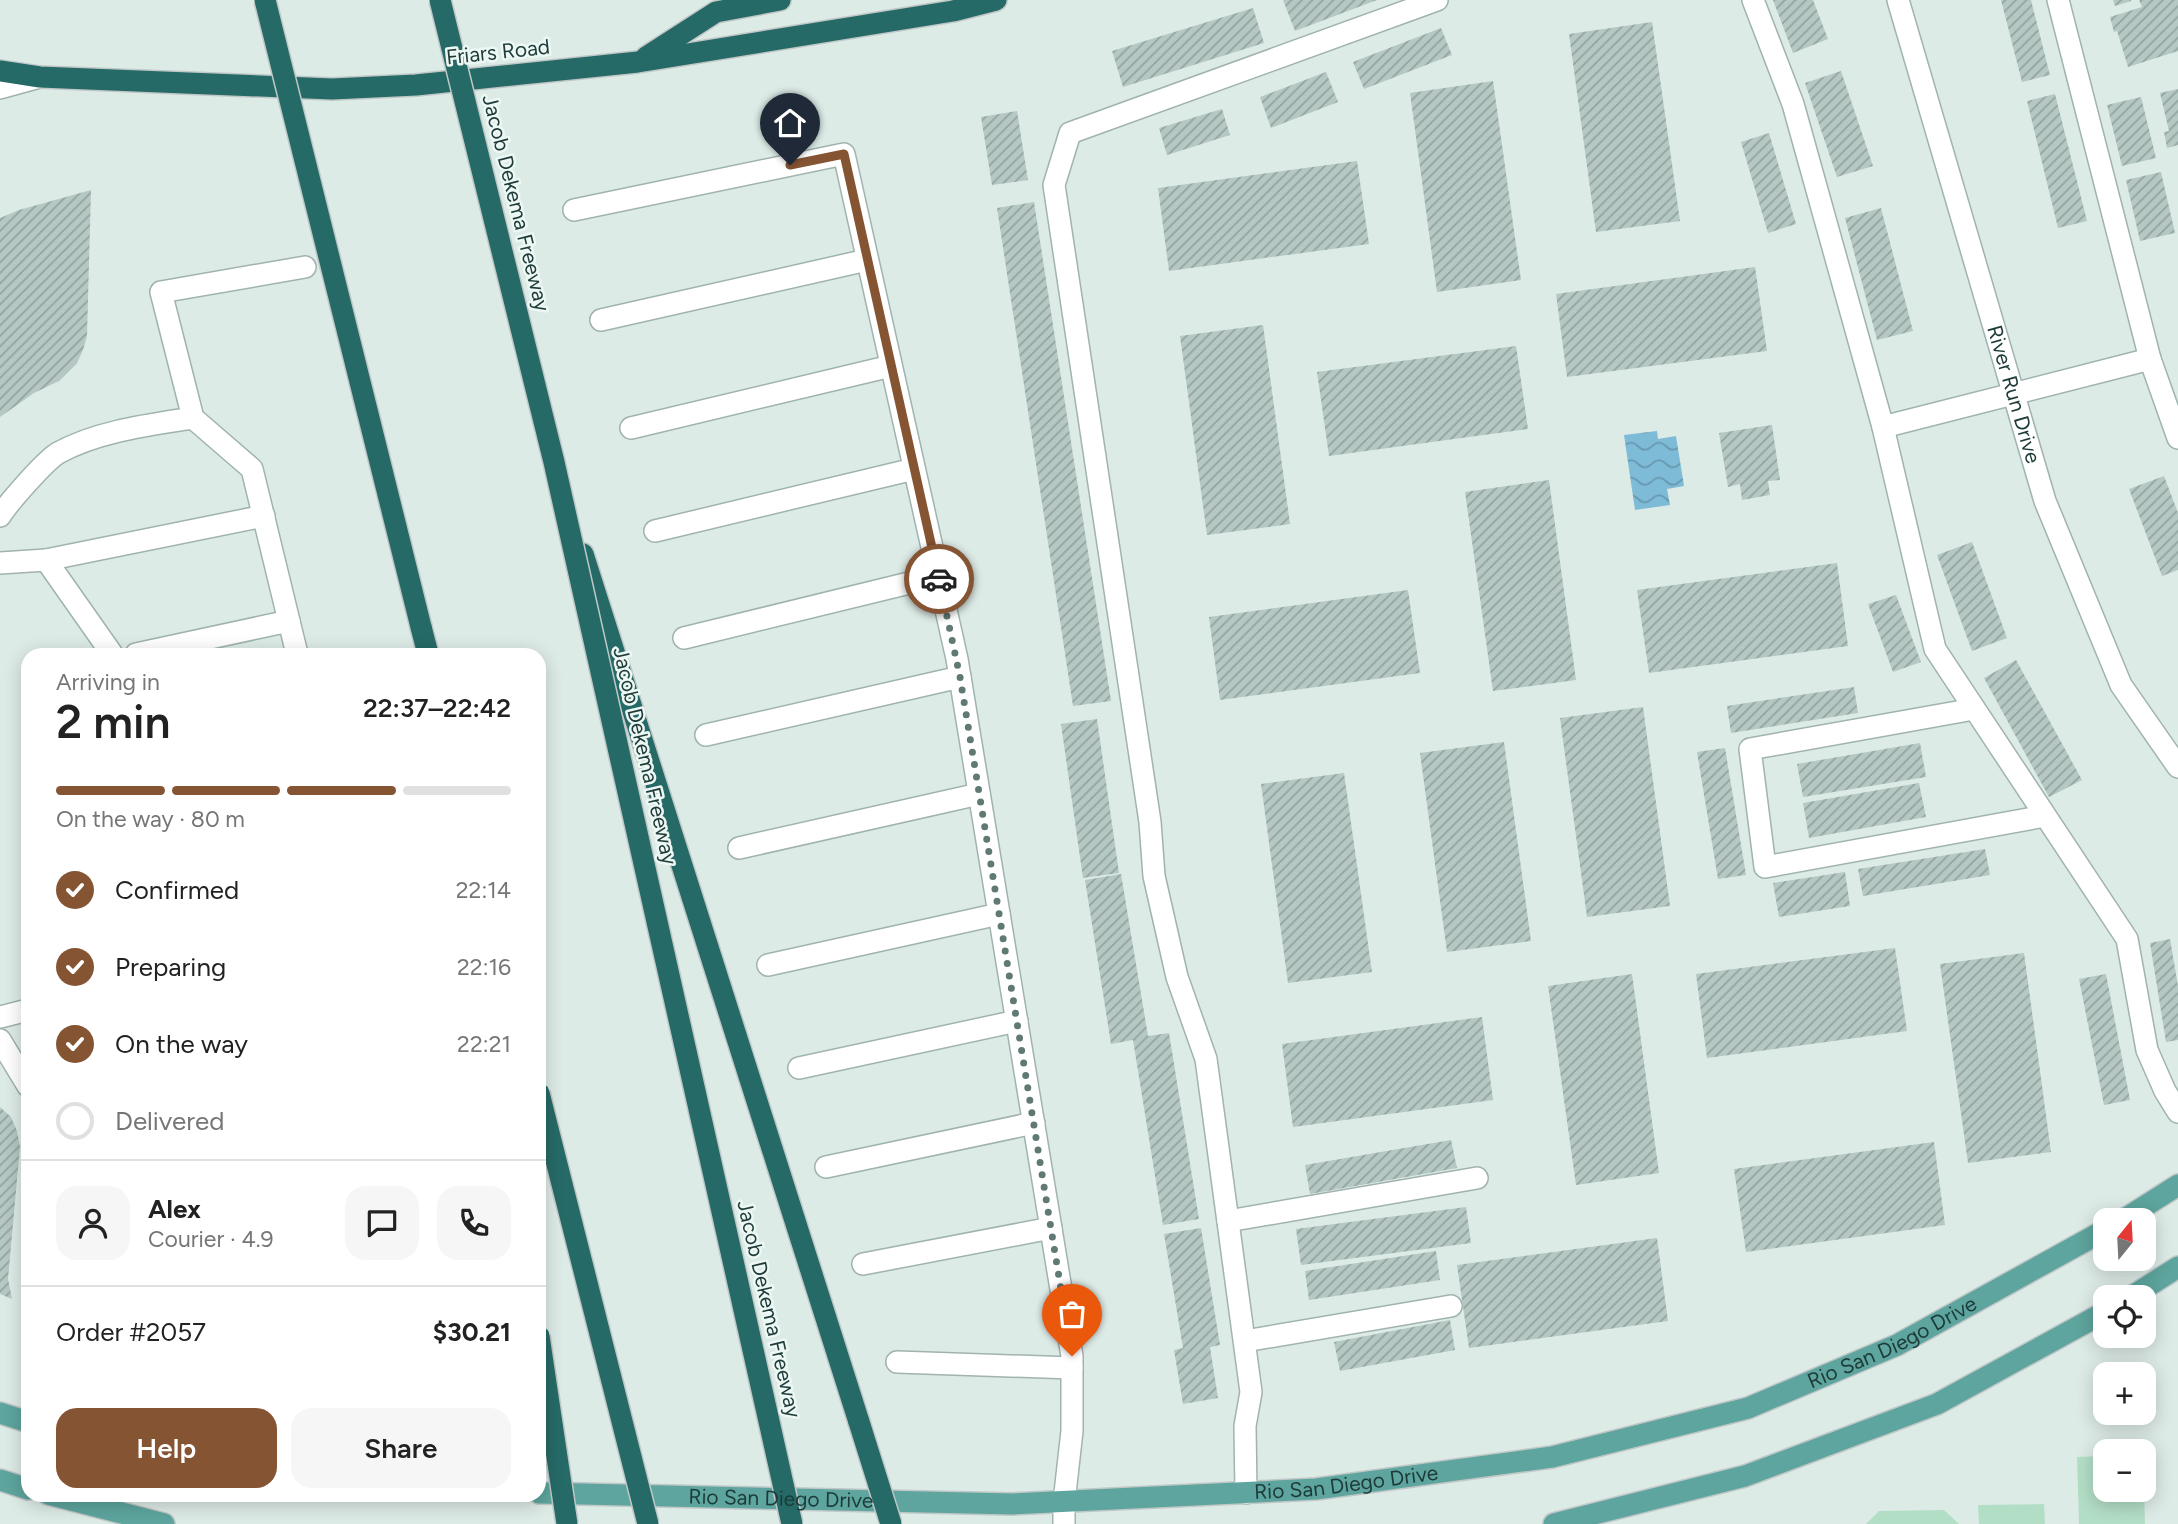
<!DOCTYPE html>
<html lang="en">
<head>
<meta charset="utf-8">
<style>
	body { margin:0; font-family:Figtree,sans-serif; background:#f6f6f6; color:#222; height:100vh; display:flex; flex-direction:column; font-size:26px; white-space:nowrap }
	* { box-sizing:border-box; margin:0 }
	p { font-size:23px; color:#767676 }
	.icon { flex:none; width:38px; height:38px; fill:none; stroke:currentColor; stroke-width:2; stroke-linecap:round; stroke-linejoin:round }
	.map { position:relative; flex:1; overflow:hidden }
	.details { position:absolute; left:21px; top:648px; width:525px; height:854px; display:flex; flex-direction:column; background:#fff; border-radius:21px; box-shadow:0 4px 18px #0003 }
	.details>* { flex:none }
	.needle { width:46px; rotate:18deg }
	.controls { position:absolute; left:2093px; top:1208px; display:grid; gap:14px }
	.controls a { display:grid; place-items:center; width:63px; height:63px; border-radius:14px; background:#fff; box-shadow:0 4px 18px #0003; font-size:35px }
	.pin { position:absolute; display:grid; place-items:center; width:60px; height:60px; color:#fff; margin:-72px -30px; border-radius:50% 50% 50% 0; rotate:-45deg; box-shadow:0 0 7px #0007 }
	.pin .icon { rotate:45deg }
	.courier { position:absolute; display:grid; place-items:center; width:70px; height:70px; margin:-35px; border:5px solid #855433; border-radius:50%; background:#fff; color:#222; box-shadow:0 2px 9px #0007 }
	.headline em { font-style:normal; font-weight:600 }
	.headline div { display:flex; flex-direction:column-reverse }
	.headline { display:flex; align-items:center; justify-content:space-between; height:119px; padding:0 35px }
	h1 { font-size:46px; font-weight:600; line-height:52px }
	.bar { display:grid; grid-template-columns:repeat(4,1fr); gap:10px 7px; align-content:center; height:84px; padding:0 35px }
	.bar i { height:9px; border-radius:5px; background:#e0e0e0 }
	.bar .selected { background:#855433 }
	.bar p { grid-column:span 4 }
	.line { display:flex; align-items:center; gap:18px; padding:0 35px; border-top:2px solid #e0e0e0 }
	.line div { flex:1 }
	.round { display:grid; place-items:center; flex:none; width:74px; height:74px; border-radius:21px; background:#f6f6f6 }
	ol { padding:0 35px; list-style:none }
	li { display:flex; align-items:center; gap:21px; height:77px }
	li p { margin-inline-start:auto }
	li .icon { padding:7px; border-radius:50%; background:#855433; color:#fff; stroke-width:4 }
	li:last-child { color:#767676 }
	li i { width:38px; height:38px; border:4px solid #e0e0e0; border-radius:50% }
	.cta { display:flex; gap:14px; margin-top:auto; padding:14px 35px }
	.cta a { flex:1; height:80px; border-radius:21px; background:#855433; color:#fff; font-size:28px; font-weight:600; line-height:80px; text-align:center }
	.cta a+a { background:#f6f6f6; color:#222 }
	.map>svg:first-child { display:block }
	.grass { fill:#b3dec6 }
	.water { fill:url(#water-waves) }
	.building { fill:url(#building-hatch) }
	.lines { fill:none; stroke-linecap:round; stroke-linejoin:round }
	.minor-casing { stroke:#a0b3af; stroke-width:24 }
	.major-casing { stroke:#c0c8c7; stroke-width:24 }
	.highway-casing { stroke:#c0c8c7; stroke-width:24 }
	.minor { stroke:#fff; stroke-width:21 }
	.major { stroke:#5da59e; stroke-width:21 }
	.highway { stroke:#266a67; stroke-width:21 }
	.highway-bridge-casing { stroke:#c0c8c7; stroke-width:24; stroke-linecap:butt }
	.highway-bridge { stroke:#266a67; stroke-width:21 }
	.done { stroke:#607975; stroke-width:7; stroke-dasharray:0 12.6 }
	.route { stroke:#855433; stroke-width:9 }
	.labels { text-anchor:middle; stroke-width:5; stroke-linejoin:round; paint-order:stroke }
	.street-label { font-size:21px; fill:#1d3b38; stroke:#edf7f4 }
</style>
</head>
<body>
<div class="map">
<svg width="2178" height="1524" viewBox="0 0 2178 1524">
	<defs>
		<pattern id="water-waves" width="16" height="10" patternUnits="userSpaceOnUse" patternTransform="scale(1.75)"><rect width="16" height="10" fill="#7ebbd6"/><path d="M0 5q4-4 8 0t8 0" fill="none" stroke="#6799af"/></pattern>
		<pattern id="building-hatch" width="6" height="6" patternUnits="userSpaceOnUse" patternTransform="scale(1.75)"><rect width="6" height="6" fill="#b5c8c3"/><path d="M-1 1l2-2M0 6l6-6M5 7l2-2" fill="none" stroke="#93a49f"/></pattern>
	</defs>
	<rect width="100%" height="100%" fill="#ddebe7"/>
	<!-- grass -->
	<g class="grass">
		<path d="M2105 1456V1489H2144V1484L2145 1524H2079L2077 1457Z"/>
		<path d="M2044 1504 2045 1524H1979L1978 1505Z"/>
		<path d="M1944 1510 1959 1524H1866L1879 1511Z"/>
	</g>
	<!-- water -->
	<path class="water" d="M1657 431 1658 439 1676 436 1684 486 1667 489 1670 505 1635 510 1624 435Z"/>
	<!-- building -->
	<g class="building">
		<path d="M1283 0H1377L1295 31Z"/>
		<path d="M1773 0H1813L1828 39 1793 53Z"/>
		<path d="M2001 0H2031L2050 75 2022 82Z"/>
		<path d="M2113 0H2131V1L2115 6Z"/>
		<path d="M2139 0H2178V51L2128 67 2117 31 2114 32 2110 17 2142 7Z"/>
		<path d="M1253 8 1264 43 1123 87 1112 51Z"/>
		<path d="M1652 22 1680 221 1596 232 1569 34Z"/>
		<path d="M1441 28 1452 55 1364 89 1353 62Z"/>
		<path d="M1841 71 1873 166 1837 177 1805 83Z"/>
		<path d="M1326 72 1338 102 1271 128 1260 97Z"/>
		<path d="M1493 81 1521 280 1437 292 1410 93Z"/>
		<path d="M2178 89V145L2167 148 2164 132 2169 131 2160 93Z"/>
		<path d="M2055 94 2087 221 2058 228 2027 101Z"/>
		<path d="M2141 97 2156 158 2122 166 2107 105Z"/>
		<path d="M1222 109 1230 135 1167 155 1159 128Z"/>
		<path d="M1017 111 1028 180 992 185 981 117Z"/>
		<path d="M1769 133 1796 224 1768 233 1741 142Z"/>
		<path d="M1357 161 1369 244 1169 271 1158 188Z"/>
		<path d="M2161 172 2175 233 2140 241 2126 180Z"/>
		<path d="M91 190 87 336 83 350 77 363 59 381 34 393 0 417V218L19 210Z"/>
		<path d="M1034 202 1111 701 1073 706 997 208Z"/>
		<path d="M1881 208 1913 331 1877 340 1845 218Z"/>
		<path d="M1755 267 1767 351 1567 377 1556 294Z"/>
		<path d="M1263 325 1290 524 1207 535 1180 336Z"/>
		<path d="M1516 346 1528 429 1329 456 1317 372Z"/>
		<path d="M1772 425 1780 480 1768 481 1770 495 1742 500 1740 484 1728 487 1719 433Z"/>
		<path d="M2164 476 2178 513V570L2162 576 2129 489Z"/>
		<path d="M1549 480 1576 680 1493 691 1465 492Z"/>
		<path d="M1972 542 2007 638 1972 651 1937 555Z"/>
		<path d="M1837 563 1848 646 1649 673 1637 590Z"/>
		<path d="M1408 590 1420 673 1220 700 1209 617Z"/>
		<path d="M1896 595 1921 662 1893 672 1868 604Z"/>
		<path d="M2016 660 2082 780 2049 797 1984 678Z"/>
		<path d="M1854 687 1858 713 1731 733 1727 706Z"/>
		<path d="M1643 707 1670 906 1587 917 1560 718Z"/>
		<path d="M1097 719 1119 873 1083 878 1061 724Z"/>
		<path d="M1504 742 1531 941 1447 952 1420 753Z"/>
		<path d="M1920 743 1926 777 1803 797 1797 764Z"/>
		<path d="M1725 748 1746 875 1718 879 1697 752Z"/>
		<path d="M1344 773 1372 972 1288 983 1261 784Z"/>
		<path d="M1919 783 1926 817 1809 838 1803 803Z"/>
		<path d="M1985 849 1990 875 1863 896 1858 869Z"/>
		<path d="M1845 872 1850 906 1779 917 1773 883Z"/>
		<path d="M1121 874 1148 1036 1169 1033 1199 1219 1163 1225 1133 1040 1111 1044 1085 880Z"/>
		<path d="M2170 939 2178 986V1040L2166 1042 2150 943Z"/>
		<path d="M1895 948 1907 1031 1707 1058 1696 974Z"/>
		<path d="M2024 953 2051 1152 1968 1163 1940 964Z"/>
		<path d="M1632 974 1659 1173 1576 1185 1548 986Z"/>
		<path d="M2106 974 2130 1100 2104 1105 2079 979Z"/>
		<path d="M1482 1017 1493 1100 1293 1127 1282 1044Z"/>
		<path d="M0 1107 11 1117 17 1131 20 1147 8 1279 12 1299 0 1294Z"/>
		<path d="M1451 1140 1457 1168 1310 1194 1305 1165Z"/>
		<path d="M1934 1142 1945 1225 1746 1252 1734 1169Z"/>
		<path d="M1466 1207 1471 1243 1301 1265 1296 1229Z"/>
		<path d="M1201 1228 1220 1345 1210 1347 1218 1398 1183 1404 1174 1350 1183 1348 1164 1234Z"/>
		<path d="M1657 1238 1668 1321 1469 1348 1457 1265Z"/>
		<path d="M1436 1251 1440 1280 1309 1300 1305 1271Z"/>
		<path d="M1450 1320 1455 1350 1340 1371 1334 1342Z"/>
	</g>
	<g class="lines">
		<defs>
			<g id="minor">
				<path d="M1753 0 1793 104 1883 427 1935 649 2127 939 2147 1050 2165 1091 2178 1112"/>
				<path id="s1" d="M1898 0 2045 501 2121 685 2178 767"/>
				<path d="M2058 0 2150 359 2178 438"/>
				<path d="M0 88 40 77"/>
				<path d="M574 210 844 154 957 659 1072 1356V1431L1064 1502V1524"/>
				<path d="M601 320 867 260"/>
				<path d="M1883 427 2150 359"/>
				<path d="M631 428 891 366"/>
				<path d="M0 516C9 502 45 461 58 453 98 431 149 425 193 418"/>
				<path d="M655 531 914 469"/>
				<path d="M46 560 264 516"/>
				<path d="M0 563 46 560 112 654"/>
				<path d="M684 638 938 576"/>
				<path d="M136 654 289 621"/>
				<path d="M297 654 252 469 193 418 161 292 305 267"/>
				<path d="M1974 709 1750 749 1765 867 2045 816"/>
				<path d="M706 735 960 677"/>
				<path d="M739 848 979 794"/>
				<path d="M768 965 999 914"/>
				<path d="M0 1017 28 1010"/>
				<path d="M0 1040 28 1086"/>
				<path d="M799 1068 1017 1021"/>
				<path d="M826 1167 1034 1123"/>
				<path d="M1228 1221 1477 1178"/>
				<path d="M863 1264 1051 1228"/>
				<path d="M1245 1341 1451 1306"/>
				<path d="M897 1362 1072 1368"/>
				<path d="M1246 1493 1245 1426 1251 1392 1206 1059 1177 977 1154 876 1150 822 1054 185 1070 133 1437 0"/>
			</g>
			<g id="major">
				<path d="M2123 1220 2178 1185"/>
				<path d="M2131 1297 2178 1267"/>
				<path d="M0 1413 28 1422"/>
				<path d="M0 1480 28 1489"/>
				<path id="s2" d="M539 1493 1012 1504 1316 1489 1552 1457 1748 1408 1897 1345 2105 1230"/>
				<path d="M48 1494 164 1524"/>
				<path d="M1554 1524 1745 1476 1937 1404 2105 1312"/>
			</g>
			<g id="highway">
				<path d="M646 57 716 12 780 0"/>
				<path d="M0 71 40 77 332 89 416 85 638 62 953 11 996 0"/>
				<path d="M583 554 859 1422"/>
				<path d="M421 627 428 654"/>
			</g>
		</defs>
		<!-- minor casing -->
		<use href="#minor" class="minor-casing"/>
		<!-- major casing -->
		<use href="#major" class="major-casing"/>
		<!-- highway casing -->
		<use href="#highway" class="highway-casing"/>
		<!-- minor -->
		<use href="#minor" class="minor"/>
		<!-- major -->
		<use href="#major" class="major"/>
		<!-- highway -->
		<use href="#highway" class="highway"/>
		<defs>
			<g id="highway-bridge">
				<path d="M265 0 421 627"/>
				<path d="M440 0 554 462 792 1524"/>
				<path d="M539 1093 648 1524"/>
				<path d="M539 1336 567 1524"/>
				<path d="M859 1422 891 1524"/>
			</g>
		</defs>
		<!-- highway-bridge casing -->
		<use href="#highway-bridge" class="highway-bridge-casing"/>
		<!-- highway-bridge -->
		<use href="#highway-bridge" class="highway-bridge"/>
	</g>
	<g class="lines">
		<!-- done -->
		<path class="done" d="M939 579 960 677 1072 1356"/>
		<!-- route -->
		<path class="route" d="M790 165 844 154 939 579"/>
	</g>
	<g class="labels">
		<!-- street labels -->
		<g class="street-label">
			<text transform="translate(498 52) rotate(-6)" y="7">Friars Road</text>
			<text transform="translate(516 203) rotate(76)" y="7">Jacob Dekema Freeway</text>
			<text dy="7" stroke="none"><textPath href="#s1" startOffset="411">River Run Drive</textPath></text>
			<text transform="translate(645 756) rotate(77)" y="7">Jacob Dekema Freeway</text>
			<text transform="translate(769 1309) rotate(77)" y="7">Jacob Dekema Freeway</text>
			<text dy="7" stroke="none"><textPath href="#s2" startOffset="1376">Rio San Diego Drive</textPath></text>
			<text dy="7" stroke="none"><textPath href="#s2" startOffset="808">Rio San Diego Drive</textPath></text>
			<text dy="7" stroke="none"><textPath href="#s2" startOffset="242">Rio San Diego Drive</textPath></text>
		</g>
	</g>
</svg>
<div class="controls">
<a><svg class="needle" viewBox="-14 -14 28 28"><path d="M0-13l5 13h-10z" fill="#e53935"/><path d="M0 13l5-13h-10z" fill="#767676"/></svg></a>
<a><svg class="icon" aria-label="locate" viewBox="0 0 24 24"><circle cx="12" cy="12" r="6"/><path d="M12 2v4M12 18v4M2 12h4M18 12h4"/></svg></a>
<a>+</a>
<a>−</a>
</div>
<div class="pin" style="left:1072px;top:1356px;background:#ea580c"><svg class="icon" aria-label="bag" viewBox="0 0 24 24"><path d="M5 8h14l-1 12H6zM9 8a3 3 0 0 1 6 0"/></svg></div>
<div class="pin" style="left:790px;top:165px;background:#1f2937"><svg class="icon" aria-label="home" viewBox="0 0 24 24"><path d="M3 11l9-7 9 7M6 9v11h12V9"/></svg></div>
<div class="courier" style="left:939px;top:579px"><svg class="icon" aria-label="car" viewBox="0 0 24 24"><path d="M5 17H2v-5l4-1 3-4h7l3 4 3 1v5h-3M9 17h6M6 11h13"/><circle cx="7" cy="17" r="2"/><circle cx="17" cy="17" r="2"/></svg></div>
<section class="details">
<div class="headline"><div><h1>2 min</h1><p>Arriving in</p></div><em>22:37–22:42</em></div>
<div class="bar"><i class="selected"></i><i class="selected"></i><i class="selected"></i><i></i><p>On the way · 80 m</p></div>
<ol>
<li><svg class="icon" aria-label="check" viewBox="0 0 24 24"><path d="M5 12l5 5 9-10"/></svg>Confirmed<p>22:14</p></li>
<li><svg class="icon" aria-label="check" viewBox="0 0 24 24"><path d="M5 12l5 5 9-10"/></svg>Preparing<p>22:16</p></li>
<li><svg class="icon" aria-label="check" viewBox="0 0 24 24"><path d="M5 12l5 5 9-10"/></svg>On the way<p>22:21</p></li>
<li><i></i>Delivered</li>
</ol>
<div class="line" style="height:126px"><a class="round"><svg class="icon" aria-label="person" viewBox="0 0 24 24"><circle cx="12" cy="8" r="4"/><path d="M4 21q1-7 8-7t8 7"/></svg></a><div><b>Alex</b><p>Courier · 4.9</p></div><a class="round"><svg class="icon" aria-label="chat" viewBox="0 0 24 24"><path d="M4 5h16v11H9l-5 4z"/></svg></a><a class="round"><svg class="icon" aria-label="phone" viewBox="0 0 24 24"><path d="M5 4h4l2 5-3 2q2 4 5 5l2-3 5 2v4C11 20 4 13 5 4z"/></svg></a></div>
<div class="line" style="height:91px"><div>Order #2057</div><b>$30.21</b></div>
<div class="cta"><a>Help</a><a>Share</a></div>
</section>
</div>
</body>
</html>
